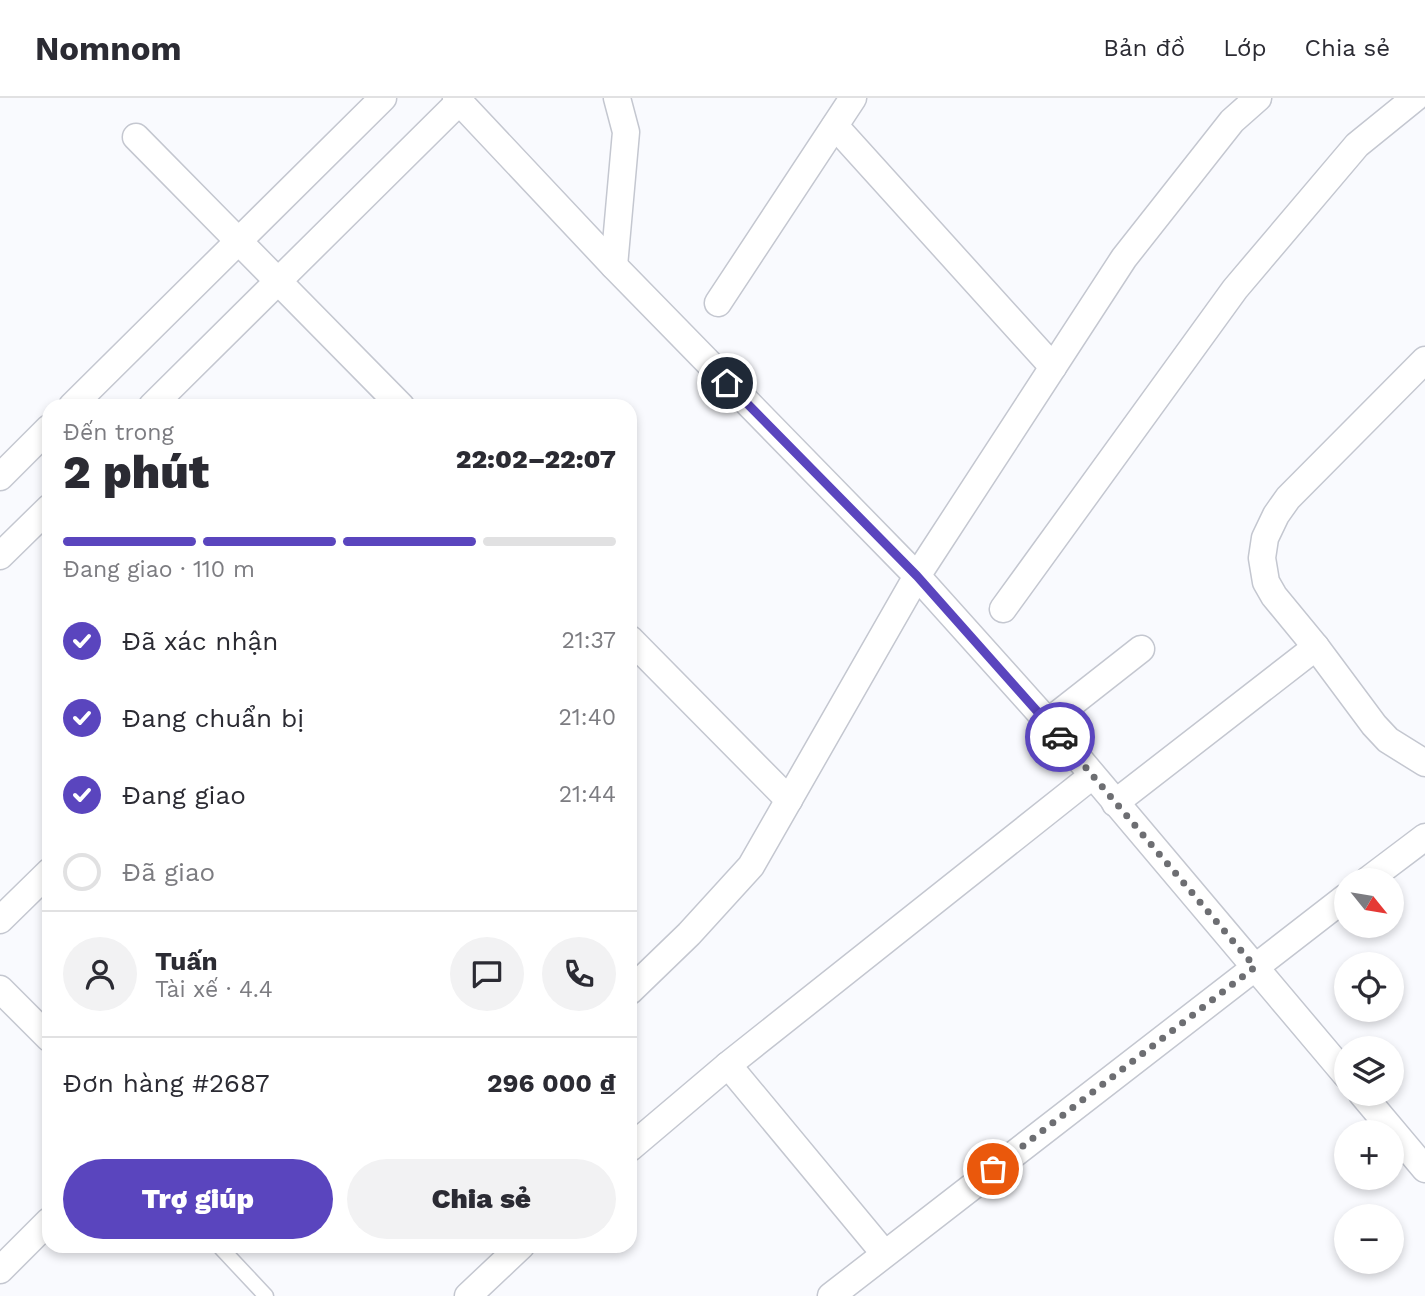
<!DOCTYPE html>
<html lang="vi">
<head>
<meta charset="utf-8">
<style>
	body { margin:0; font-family:"Work Sans",sans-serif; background:#f2f2f3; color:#2b2b33; height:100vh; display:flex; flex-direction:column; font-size:26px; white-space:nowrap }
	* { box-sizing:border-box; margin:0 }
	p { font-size:23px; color:#7c7c81 }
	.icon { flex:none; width:38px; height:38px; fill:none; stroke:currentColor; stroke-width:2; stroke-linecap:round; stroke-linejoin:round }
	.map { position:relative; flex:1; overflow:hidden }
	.panel { position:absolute; left:42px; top:301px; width:595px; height:854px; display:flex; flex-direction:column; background:#fff; border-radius:21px; box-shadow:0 4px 10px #0003 }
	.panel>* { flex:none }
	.needle { width:46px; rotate:120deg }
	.tools { position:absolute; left:1334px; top:770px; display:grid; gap:14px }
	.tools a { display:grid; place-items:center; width:70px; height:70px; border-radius:50%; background:#fff; box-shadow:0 4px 10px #0003; font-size:35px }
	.pin { position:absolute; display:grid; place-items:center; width:60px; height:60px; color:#fff; margin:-30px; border:4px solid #fff; border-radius:50%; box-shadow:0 2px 7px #0007 }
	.courier { position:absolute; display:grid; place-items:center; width:70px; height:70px; margin:-35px; border:5px solid #5a45be; border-radius:50%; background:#fff; color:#222; box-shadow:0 2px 9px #0007 }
	.summary em { font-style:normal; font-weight:800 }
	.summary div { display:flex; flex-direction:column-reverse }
	.summary { display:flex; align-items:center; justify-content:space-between; height:119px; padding:0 21px }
	h1 { font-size:46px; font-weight:800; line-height:52px }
	.bar { display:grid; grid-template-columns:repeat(4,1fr); gap:10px 7px; align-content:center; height:84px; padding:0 21px }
	.bar i { height:9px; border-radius:5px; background:#e1e1e2 }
	.bar .active { background:#5a45be }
	.bar p { grid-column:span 4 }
	.line { display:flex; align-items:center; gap:18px; padding:0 21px; border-top:2px solid #e1e1e2 }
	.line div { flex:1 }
	.round { display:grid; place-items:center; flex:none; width:74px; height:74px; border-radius:37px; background:#f2f2f3 }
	ol { padding:0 21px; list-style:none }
	li { display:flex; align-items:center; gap:21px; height:77px }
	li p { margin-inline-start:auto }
	li .icon { padding:7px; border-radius:50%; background:#5a45be; color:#fff; stroke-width:4 }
	li:last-child { color:#7c7c81 }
	li i { width:38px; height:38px; border:4px solid #e1e1e2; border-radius:50% }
	.button { display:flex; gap:14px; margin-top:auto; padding:14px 21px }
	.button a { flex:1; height:80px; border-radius:42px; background:#5a45be; color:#fff; font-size:28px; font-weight:800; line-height:80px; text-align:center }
	.button a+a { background:#f2f2f3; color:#2b2b33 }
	header { display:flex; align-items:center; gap:42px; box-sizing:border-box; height:98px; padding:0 35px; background:#fff; border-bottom:2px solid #e1e1e2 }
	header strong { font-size:33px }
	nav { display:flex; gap:38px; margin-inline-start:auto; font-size:24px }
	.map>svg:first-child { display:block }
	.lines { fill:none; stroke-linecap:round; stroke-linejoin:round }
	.lane-casing { stroke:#c4c7d0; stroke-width:17 }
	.street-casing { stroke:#c4c7d0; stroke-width:29 }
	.lane { stroke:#fff; stroke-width:14 }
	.street { stroke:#fff; stroke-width:26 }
	.done { stroke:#6d6e72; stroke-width:7; stroke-dasharray:0 12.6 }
	.route { stroke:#5a45be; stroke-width:9 }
</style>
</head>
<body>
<header>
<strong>Nomnom</strong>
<nav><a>Bản đồ</a><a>Lớp</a><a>Chia sẻ</a></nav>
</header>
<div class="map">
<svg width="1425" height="1198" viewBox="0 0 1425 1198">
	<rect width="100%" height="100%" fill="#f9fafe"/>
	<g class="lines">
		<defs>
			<path id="lane" d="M221 1150 266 1198"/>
			<g id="street">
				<path d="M456 0 614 168 917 478 1048 624 1346 977"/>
				<path d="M835 28 1053 269"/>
				<path d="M136 39 401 308"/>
				<path d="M614 168 626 34 617 0"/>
				<path d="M718 205 853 0"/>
				<path d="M1425 262 1288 400 1276 417 1265 440 1262 460 1266 484 1274 498 1316 549 1374 627 1388 642 1425 665"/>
				<path d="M72 308 383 0"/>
				<path d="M152 308 459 4"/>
				<path d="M0 379 49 330"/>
				<path d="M0 458 49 410"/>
				<path d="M1003 511 1235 191 1357 47 1415 0"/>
				<path d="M630 541 789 702"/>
				<path d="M1048 624 1141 551"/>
				<path d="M1115 705 1316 549"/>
				<path d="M1368 782 1425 739"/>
				<path d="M0 822 49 774"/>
				<path d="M0 891 49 940"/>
				<path d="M630 893 689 836 751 768 917 478 1124 160 1232 23 1258 0"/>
				<path d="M728 967 884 1155"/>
				<path d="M1362 996 1425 1071"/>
				<path d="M630 1050 728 967 1092 678"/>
				<path d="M0 1172 49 1123"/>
				<path d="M468 1198 521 1148"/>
				<path d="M831 1198 1346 799"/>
			</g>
		</defs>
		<!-- lane casing -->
		<use href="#lane" class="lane-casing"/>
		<!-- street casing -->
		<use href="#street" class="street-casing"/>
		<!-- lane -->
		<use href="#lane" class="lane"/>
		<!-- street -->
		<use href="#street" class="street"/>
	</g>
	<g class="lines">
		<!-- done -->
		<path class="done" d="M993 1071 1255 869 1060 639"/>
		<!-- route -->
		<path class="route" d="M727 285 917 478 1060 639"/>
	</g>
</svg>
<div class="tools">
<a><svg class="needle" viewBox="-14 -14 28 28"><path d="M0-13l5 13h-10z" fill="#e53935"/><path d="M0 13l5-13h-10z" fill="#7c7c81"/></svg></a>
<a><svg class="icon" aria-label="locate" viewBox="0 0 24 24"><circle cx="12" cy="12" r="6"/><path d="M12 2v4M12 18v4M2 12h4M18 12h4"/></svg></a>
<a><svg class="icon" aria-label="layers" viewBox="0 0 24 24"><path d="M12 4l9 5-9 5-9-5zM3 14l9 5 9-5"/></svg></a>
<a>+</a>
<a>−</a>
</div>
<div class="pin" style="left:993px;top:1071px;background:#ea580c"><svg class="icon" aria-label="bag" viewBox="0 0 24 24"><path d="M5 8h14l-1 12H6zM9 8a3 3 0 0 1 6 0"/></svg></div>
<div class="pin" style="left:727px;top:285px;background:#1f2937"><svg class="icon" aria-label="home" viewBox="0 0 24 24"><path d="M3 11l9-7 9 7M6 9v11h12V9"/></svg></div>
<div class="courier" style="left:1060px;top:639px"><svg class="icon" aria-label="car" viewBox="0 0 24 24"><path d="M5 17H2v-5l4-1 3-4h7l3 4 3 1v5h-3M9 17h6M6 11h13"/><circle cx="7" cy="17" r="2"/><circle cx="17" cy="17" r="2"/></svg></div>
<section class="panel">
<div class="summary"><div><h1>2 phút</h1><p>Đến trong</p></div><em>22:02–22:07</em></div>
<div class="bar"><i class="active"></i><i class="active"></i><i class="active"></i><i></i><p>Đang giao · 110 m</p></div>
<ol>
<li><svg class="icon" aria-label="check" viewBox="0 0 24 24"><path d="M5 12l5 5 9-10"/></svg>Đã xác nhận<p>21:37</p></li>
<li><svg class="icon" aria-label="check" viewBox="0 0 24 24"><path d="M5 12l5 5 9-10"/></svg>Đang chuẩn bị<p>21:40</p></li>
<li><svg class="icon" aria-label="check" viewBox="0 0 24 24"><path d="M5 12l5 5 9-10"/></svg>Đang giao<p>21:44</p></li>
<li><i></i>Đã giao</li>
</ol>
<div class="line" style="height:126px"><a class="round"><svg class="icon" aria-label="person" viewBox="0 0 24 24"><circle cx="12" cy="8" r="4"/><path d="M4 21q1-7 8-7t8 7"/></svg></a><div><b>Tuấn</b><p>Tài xế · 4.4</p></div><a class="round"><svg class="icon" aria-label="chat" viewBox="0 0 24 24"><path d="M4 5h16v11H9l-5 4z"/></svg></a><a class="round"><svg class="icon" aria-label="phone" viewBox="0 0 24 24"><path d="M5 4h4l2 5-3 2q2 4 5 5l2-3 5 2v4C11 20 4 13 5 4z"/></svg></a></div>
<div class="line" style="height:91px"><div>Đơn hàng #2687</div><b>296 000 ₫</b></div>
<div class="button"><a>Trợ giúp</a><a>Chia sẻ</a></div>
</section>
</div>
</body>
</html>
